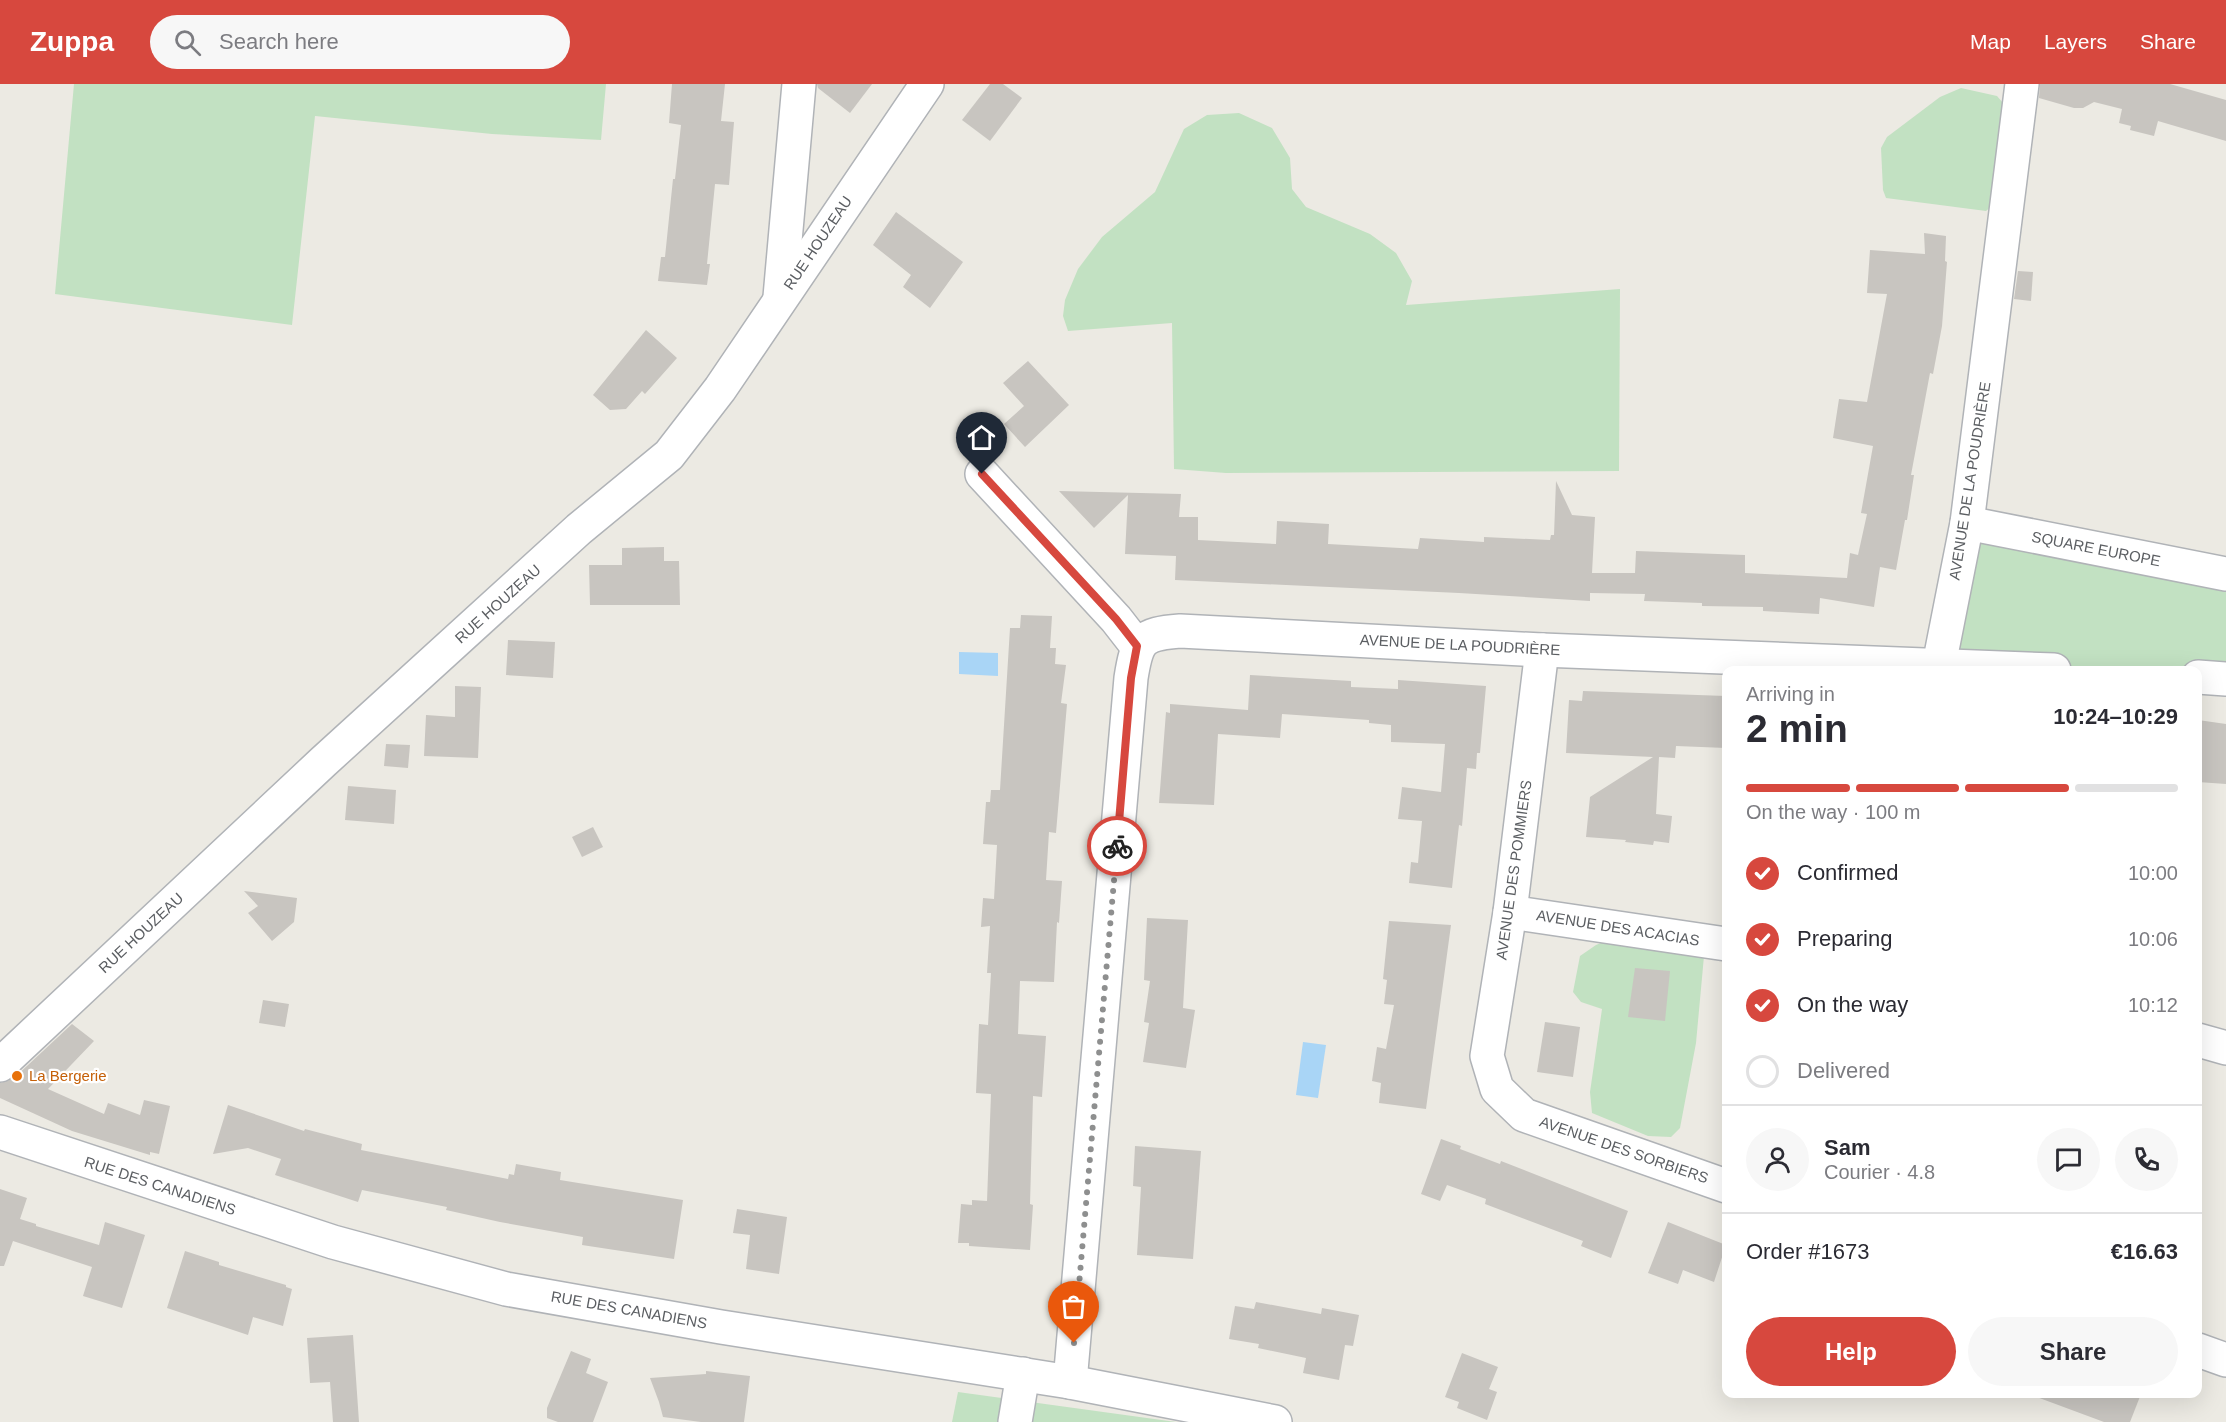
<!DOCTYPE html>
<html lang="en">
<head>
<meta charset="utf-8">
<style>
	body { margin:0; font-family:Arial,sans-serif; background:#f7f7f7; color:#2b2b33; height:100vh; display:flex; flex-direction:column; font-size:22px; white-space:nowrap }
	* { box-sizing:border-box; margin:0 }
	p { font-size:20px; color:#7c7c81 }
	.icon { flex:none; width:33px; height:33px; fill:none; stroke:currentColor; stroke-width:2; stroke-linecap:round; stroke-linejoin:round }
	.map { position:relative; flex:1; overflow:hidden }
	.panel { position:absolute; left:1722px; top:582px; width:480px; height:732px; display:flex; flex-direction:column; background:#fff; border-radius:12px; box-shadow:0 6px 24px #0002 }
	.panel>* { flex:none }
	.pin { position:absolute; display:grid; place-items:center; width:51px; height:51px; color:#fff; margin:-62px -26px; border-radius:50% 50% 50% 0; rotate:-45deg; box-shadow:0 0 6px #0007 }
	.pin .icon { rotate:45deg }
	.courier { position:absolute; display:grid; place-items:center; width:60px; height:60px; margin:-30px; border:4px solid #d7483e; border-radius:50%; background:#fff; color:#222; box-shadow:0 2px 8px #0007 }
	.headline em { font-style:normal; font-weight:600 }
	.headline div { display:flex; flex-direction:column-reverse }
	.headline { display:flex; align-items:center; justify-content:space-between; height:102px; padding:0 24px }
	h1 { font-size:39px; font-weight:600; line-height:45px }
	.bar { display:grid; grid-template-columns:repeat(4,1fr); gap:9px 6px; align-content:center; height:72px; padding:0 24px }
	.bar i { height:8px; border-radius:4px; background:#e1e1e2 }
	.bar .selected { background:#d7483e }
	.bar p { grid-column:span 4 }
	.line { display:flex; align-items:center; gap:15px; padding:0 24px; border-top:2px solid #e1e1e2 }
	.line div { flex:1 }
	.round { display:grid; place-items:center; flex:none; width:63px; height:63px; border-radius:32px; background:#f7f7f7 }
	ol { padding:0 24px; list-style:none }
	li { display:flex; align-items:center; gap:18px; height:66px }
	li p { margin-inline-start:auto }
	li .icon { padding:6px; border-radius:50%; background:#d7483e; color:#fff; stroke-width:4 }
	li:last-child { color:#7c7c81 }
	li i { width:33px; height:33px; border:3px solid #e1e1e2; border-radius:50% }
	.button { display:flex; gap:12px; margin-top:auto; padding:12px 24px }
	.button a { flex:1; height:69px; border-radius:36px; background:#d7483e; color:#fff; font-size:24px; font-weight:600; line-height:69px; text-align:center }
	.button a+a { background:#f7f7f7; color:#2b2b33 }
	header { display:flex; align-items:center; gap:36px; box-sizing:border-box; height:84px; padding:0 30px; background:#d7483e; color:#fff }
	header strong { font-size:28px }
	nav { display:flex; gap:33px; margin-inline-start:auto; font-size:21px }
	.search { width:420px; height:54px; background:#f7f7f7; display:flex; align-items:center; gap:15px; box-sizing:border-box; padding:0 21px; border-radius:33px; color:#7c7c81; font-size:22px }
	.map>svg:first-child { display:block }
	.green { fill:#c2e1c2 }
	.water { fill:#a9d5f6 }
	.building { fill:#c8c5c0 }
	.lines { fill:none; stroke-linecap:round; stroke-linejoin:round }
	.minor-casing { stroke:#b0b3b7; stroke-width:36 }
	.minor { stroke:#fff; stroke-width:33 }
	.done { stroke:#8e8f8f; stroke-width:6; stroke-dasharray:0 10.8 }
	.route { stroke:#d7483e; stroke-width:8 }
	.food-dot { fill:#e8710a; stroke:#fff; stroke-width:2 }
	.labels { text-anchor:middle; stroke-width:4.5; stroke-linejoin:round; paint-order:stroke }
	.street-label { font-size:15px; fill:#5b5e62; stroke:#fff }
	.food-label { font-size:15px; fill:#c56008; stroke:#fff; text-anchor:start }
</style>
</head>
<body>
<header>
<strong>Zuppa</strong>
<div class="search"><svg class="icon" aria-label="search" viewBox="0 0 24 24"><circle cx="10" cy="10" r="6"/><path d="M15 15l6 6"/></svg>Search here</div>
<nav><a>Map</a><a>Layers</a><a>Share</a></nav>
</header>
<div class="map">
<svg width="2226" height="1338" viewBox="0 0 2226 1338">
	<rect width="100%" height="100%" fill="#eceae3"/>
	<!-- green -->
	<g class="green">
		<path d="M74 0H606L601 56 492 50 315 32 292 241 55 210Z"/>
		<path d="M1961 4 1997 12 2003 19 1992 122 1986 127 1886 114 1883 106 1881 64 1887 53 1940 13Z"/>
		<path d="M1239 29 1272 44 1290 74 1292 105 1306 123 1370 150 1396 169 1412 197 1406 221 1620 205 1619 387 1226 389 1174 385 1172 239 1068 247 1063 232 1065 216 1078 185 1102 153 1155 108 1184 45 1207 31Z"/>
		<path d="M1967 439 2226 489V595L2198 586H2054L1939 581Z"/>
		<path d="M1611 855 1704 872 1696 959 1680 1044 1671 1053 1648 1052 1592 1029 1590 1008 1602 925 1581 918 1573 908 1580 872 1596 861Z"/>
		<path d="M958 1308 1176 1338H952Z"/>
	</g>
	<!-- water -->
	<g class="water">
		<path d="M959 568 998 569V592L959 590Z"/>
		<path d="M1303 958 1326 961 1318 1014 1296 1011Z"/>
	</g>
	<!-- building -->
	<g class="building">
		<path d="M672 0H725L721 37 734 38 729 101 715 100 707 180H710L707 201 658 197 661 173H665L673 95H675L681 41 669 39Z"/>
		<path d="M817 0H872L850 29 818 4Z"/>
		<path d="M990 0H1003L1022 14 990 57 962 36Z"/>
		<path d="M2040 0H2170L2226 16V57L2158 37 2154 52 2130 46 2131 42 2119 39 2122 25 2094 18 2083 24H2074L2039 14Z"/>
		<path d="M896 128 963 178 930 224 903 203 911 191 873 161Z"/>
		<path d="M1924 149 1946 152 1945 177 1947 178 1942 242 1933 290 1930 289 1911 391H1914L1907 436H1905L1896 486 1880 483 1874 523 1820 514 1819 530 1763 527V523L1702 522V519L1644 517 1645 510 1590 509V517L1459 509 1175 496 1176 472 1125 470 1128 411 1094 444 1059 407 1181 410 1179 433H1198V456L1276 460 1277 437 1329 440 1328 460 1418 465 1420 454 1484 458V453L1550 456 1551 451H1554L1556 397 1572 431 1595 433 1592 489H1635L1636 467 1745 471V489L1847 494 1850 469 1858 471 1867 430 1861 429 1873 362 1833 354 1839 315 1867 318 1887 210 1867 209 1870 166 1925 170Z"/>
		<path d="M2018 187 2033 188 2031 217 2014 215Z"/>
		<path d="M646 246 677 274 645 310 642 307 626 325 610 326 593 311Z"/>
		<path d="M1028 277 1069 321 1025 363 1004 340 1024 322 1003 299Z"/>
		<path d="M664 463V477H679L680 521H590L589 481H622V464Z"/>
		<path d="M1021 531 1052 532 1050 564H1056L1055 580 1066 581 1061 619 1067 620 1056 749 1049 748 1046 796 1062 797 1059 839 1057 838 1054 898 1020 897 1018 950 1046 952 1042 1013 1033 1012 1030 1120 1033 1121 1030 1166 969 1162V1159H958L961 1120 972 1121V1116L987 1117 991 1010 976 1009 979 940 988 941 991 889H987L990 842 981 843 983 814 994 815 997 761 983 760 986 718H990L991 706H1000L1010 544H1020Z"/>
		<path d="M508 556 555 558 553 594 506 591Z"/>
		<path d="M1250 591 1351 597V603L1398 605V596L1486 602 1480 669H1477L1476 685 1467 684 1462 742 1459 741 1452 804 1409 799 1411 778 1418 779 1422 737 1398 735 1402 703 1441 708 1445 660 1391 658V641L1369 639V636L1282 630 1280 654 1218 650 1214 721 1159 719 1166 628 1170 629V620L1248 626Z"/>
		<path d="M455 602 481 603 478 674 424 672 426 631 455 633Z"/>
		<path d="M1583 607 1726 612V664L1676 662 1675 674 1659 673 1656 730 1672 732 1669 759 1654 757 1653 761 1625 758 1626 756 1586 753 1590 713 1653 673 1566 669 1569 616 1582 617Z"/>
		<path d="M2198 636 2226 640V700L2198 698Z"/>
		<path d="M386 660 410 661 408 684 384 682Z"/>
		<path d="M348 702 396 706 394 740 345 736Z"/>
		<path d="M593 743 603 763 582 773 572 753Z"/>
		<path d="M244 807 297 814 294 838 272 857 248 829 258 822Z"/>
		<path d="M1147 834 1188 836 1183 924 1195 926 1186 984 1143 978 1149 939 1144 938 1150 897 1144 896Z"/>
		<path d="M1389 837 1451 841 1426 1025 1379 1019 1381 999 1372 997 1377 963 1386 965 1394 921 1384 920 1387 896 1383 895Z"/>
		<path d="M1635 884 1670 887 1665 937 1628 933Z"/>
		<path d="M263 916 289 920 285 943 259 939Z"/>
		<path d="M1545 938 1580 943 1573 993 1537 988Z"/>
		<path d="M72 940 94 957 48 1005 104 1030 108 1019 140 1031 144 1016 170 1022 159 1070 150 1068V1071L72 1047 0 1014V999L13 995Z"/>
		<path d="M228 1021 304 1047 305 1045 362 1060 361 1066 508 1095 509 1090 514 1091 516 1080 561 1088 560 1096 683 1116 674 1175 582 1161 583 1153 500 1138 446 1126 447 1123 362 1106 358 1118 275 1091 281 1075 248 1064 213 1070Z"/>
		<path d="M1441 1055 1461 1062 1460 1065 1500 1080 1501 1077 1628 1127 1611 1174 1581 1162 1583 1157 1485 1120 1486 1115 1447 1101 1440 1117 1421 1110Z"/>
		<path d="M1135 1062 1201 1067 1193 1175 1137 1171 1141 1103 1133 1102Z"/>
		<path d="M0 1105 27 1114 20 1135 36 1140V1142L99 1161 105 1138 145 1151 122 1224 83 1212 92 1183 13 1157 4 1182H0Z"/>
		<path d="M737 1125 787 1133 779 1190 746 1185 750 1151 733 1149Z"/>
		<path d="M1668 1138 1726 1161 1714 1198 1683 1186 1678 1200 1648 1189Z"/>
		<path d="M185 1167 219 1178V1181L286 1201V1203L292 1205 283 1242 253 1233 248 1251 167 1224Z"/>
		<path d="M1256 1218 1321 1230 1322 1224 1359 1231 1353 1262 1345 1261 1339 1296 1303 1289 1306 1274 1258 1264 1259 1260 1229 1255 1235 1222 1254 1225Z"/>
		<path d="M353 1251 359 1338H333L330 1298 310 1299 307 1254Z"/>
		<path d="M571 1267 591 1275 586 1289 608 1298 593 1338H558L547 1334V1324Z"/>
		<path d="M1462 1269 1498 1283 1489 1305 1497 1308 1487 1336 1457 1324 1459 1318 1445 1313Z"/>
		<path d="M706 1287 750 1292 744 1338H701L663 1333 659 1318 650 1294 706 1290Z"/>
		<path d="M2034 1310H2141L2130 1338H2104L2034 1312Z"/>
	</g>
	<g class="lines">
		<defs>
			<g id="minor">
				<path d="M780 213 799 0"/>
				<path d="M982 390 1116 535 1137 562"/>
				<path d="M1967 439 2226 490"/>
				<path d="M1542 566 1510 828 1487 972 1497 1005 1524 1031 1726 1102"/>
				<path d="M1939 581 1967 439 2022 0"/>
				<path d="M2198 593 2226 595"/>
				<path d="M1510 828 1726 860"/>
				<path d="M2198 956 2226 964"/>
				<path d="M0 981 323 678 579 445 669 371 720 305 927 0"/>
				<path d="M0 1048 333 1158 506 1205 721 1243 1070 1298 1275 1338"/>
				<path d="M2198 1266 2226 1276"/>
				<path d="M1070 1298 1131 594C1137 556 1141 550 1180 547L1542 566 2054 586"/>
				<path d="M1015 1338 1023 1290"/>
			</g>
		</defs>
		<!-- minor casing -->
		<use href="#minor" class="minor-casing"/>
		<!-- minor -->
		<use href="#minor" class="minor"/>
	</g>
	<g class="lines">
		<!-- done -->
		<path class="done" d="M1074 1259 1117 762"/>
		<!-- route -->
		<path class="route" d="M982 390 1116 535 1137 562 1131 594 1117 762"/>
	</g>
	<!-- markers -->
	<circle class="food-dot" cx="17" cy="992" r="6"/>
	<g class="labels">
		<!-- street labels -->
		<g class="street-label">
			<text transform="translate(818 159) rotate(-56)" y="5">RUE HOUZEAU</text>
			<text transform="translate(1970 397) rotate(-81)" y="5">AVENUE DE LA POUDRIÈRE</text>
			<text transform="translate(2096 465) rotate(11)" y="5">SQUARE EUROPE</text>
			<text transform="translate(498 520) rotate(-42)" y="5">RUE HOUZEAU</text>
			<text transform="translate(1460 561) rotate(3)" y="5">AVENUE DE LA POUDRIÈRE</text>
			<text transform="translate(1514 786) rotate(-82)" y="5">AVENUE DES POMMIERS</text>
			<text transform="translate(1618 844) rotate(9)" y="5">AVENUE DES ACACIAS</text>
			<text transform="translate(141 849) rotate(-43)" y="5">RUE HOUZEAU</text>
			<text transform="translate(1624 1066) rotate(19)" y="5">AVENUE DES SORBIERS</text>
			<text transform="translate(160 1102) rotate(18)" y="5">RUE DES CANADIENS</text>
			<text transform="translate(629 1226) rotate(10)" y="5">RUE DES CANADIENS</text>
		</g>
		<!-- food labels -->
		<g class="food-label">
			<text x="29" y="997">La Bergerie</text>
		</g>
	</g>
</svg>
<div class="pin" style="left:1074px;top:1259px;background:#ea580c"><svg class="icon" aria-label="bag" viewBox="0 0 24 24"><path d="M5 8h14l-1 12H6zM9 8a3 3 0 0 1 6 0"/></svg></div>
<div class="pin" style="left:982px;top:390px;background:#1f2937"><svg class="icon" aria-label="home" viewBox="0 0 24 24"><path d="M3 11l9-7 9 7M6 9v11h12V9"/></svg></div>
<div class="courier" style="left:1117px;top:762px"><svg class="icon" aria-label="bike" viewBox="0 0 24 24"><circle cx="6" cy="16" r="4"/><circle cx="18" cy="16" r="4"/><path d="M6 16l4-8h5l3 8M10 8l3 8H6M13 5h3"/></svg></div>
<section class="panel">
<div class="headline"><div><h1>2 min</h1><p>Arriving in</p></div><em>10:24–10:29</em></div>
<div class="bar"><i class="selected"></i><i class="selected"></i><i class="selected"></i><i></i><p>On the way · 100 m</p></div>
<ol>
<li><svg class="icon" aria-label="check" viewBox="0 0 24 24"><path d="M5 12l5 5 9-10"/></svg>Confirmed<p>10:00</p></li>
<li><svg class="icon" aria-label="check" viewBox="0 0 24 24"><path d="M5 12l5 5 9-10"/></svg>Preparing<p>10:06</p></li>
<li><svg class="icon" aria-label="check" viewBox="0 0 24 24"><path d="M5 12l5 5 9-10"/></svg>On the way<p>10:12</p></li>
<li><i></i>Delivered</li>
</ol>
<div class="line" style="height:108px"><a class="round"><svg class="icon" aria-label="person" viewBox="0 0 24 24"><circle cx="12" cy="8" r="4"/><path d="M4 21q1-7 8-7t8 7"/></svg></a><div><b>Sam</b><p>Courier · 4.8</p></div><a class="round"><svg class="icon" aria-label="chat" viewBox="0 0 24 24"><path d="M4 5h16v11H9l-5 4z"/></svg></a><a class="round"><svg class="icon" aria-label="phone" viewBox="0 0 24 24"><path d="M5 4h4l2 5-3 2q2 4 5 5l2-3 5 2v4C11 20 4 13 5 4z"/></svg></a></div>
<div class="line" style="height:78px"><div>Order #1673</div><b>€16.63</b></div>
<div class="button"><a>Help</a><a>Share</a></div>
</section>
</div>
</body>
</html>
